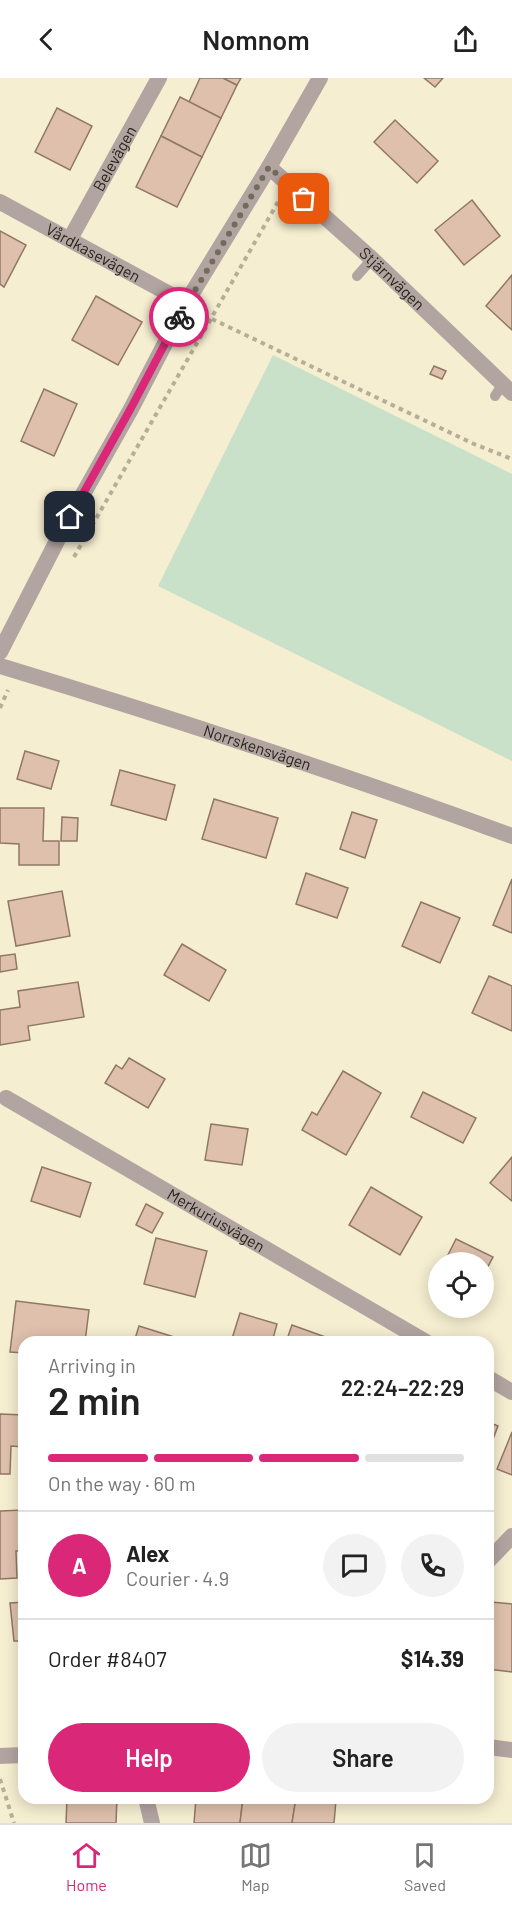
<!DOCTYPE html>
<html lang="en">
<head>
<meta charset="utf-8">
<style>
	body { margin:0; font-family:Barlow,sans-serif; background:#f2f2f2; color:#222; height:100vh; display:flex; flex-direction:column; font-size:22px; white-space:nowrap }
	* { box-sizing:border-box; margin:0 }
	p { font-size:20px; color:#767676 }
	.icon { flex:none; width:33px; height:33px; fill:none; stroke:currentColor; stroke-width:2; stroke-linecap:round; stroke-linejoin:round }
	.map { position:relative; flex:1; overflow:hidden }
	.sheet { position:absolute; left:18px; top:1258px; width:476px; height:468px; display:flex; flex-direction:column; background:#fff; border-radius:18px; box-shadow:0 3px 15px #0003 }
	.sheet>* { flex:none }
	.tools { position:absolute; left:428px; top:1174px; display:grid; gap:12px }
	.tools a { display:grid; place-items:center; width:66px; height:66px; border-radius:50%; background:#fff; box-shadow:0 3px 15px #0003; font-size:30px }
	.pin { position:absolute; display:grid; place-items:center; width:51px; height:51px; color:#fff; margin:-26px; border-radius:12px; box-shadow:0 3px 9px #0006 }
	.courier { position:absolute; display:grid; place-items:center; width:60px; height:60px; margin:-30px; border:4px solid #db2777; border-radius:50%; background:#fff; color:#222; box-shadow:0 2px 8px #0007 }
	.overview em { font-style:normal; font-weight:600 }
	.overview div { display:flex; flex-direction:column-reverse }
	.overview { display:flex; align-items:center; justify-content:space-between; height:102px; padding:0 30px }
	h1 { font-size:39px; font-weight:600; line-height:45px }
	.bar { display:grid; grid-template-columns:repeat(4,1fr); gap:9px 6px; align-content:center; height:72px; padding:0 30px }
	.bar i { height:8px; border-radius:4px; background:#e0e0e0 }
	.bar .on { background:#db2777 }
	.bar p { grid-column:span 4 }
	.line { display:flex; align-items:center; gap:15px; padding:0 30px; border-top:2px solid #e0e0e0 }
	.line div { flex:1 }
	.round { display:grid; place-items:center; flex:none; width:63px; height:63px; border-radius:32px; background:#f2f2f2 }
	.button { display:flex; gap:12px; margin-top:auto; padding:12px 30px }
	.button a { flex:1; height:69px; border-radius:36px; background:#db2777; color:#fff; font-size:24px; font-weight:600; line-height:69px; text-align:center }
	.button a+a { background:#f2f2f2; color:#222 }
	header { display:flex; justify-content:space-between; align-items:center; height:78px; padding:0 30px; background:#fff; font-size:27px; font-weight:600 }
	.tabs { display:flex; justify-content:space-around; align-items:center; height:84px; border-top:2px solid #e0e0e0; background:#fff; font-size:16px; color:#767676 }
	.tabs a { display:grid; justify-items:center; gap:3px }
	.tabs .on { color:#db2777 }
	.map>svg:first-child { display:block }
	.green { fill:#c9e1c9 }
	.building { fill:#dec0ac; stroke:#907867; stroke-width:1.5 }
	.lines { fill:none; stroke-linecap:round; stroke-linejoin:round }
	.path { stroke:#b5af98; stroke-width:4; stroke-dasharray:4.5 4.5; stroke-linecap:butt }
	.service { stroke:#b2a4a1; stroke-width:10 }
	.minor { stroke:#b2a4a1; stroke-width:16 }
	.tertiary { stroke:#b2a4a1; stroke-width:16 }
	.done { stroke:#716c5b; stroke-width:6; stroke-dasharray:0 10.8 }
	.route { stroke:#db2777; stroke-width:8 }
	.labels { text-anchor:middle; stroke-width:4.5; stroke-linejoin:round; paint-order:stroke }
	.street-label { font-size:16px; fill:#29261b; stroke:#fff }
</style>
</head>
<body>
<header><svg class="icon" aria-label="back" viewBox="0 0 24 24"><path d="M15 5l-7 7 7 7"/></svg>Nomnom<svg class="icon" aria-label="share" viewBox="0 0 24 24"><path d="M12 15V3M7 8l5-5 5 5M5 13v7h14v-7"/></svg></header>
<div class="map">
<svg width="512" height="1745" viewBox="0 0 512 1745">
	<rect width="100%" height="100%" fill="#f6eed1"/>
	<!-- green -->
	<path class="green" d="M273 277 512 396V683L158 508Z"/>
	<!-- building -->
	<g class="building">
		<path d="M200 0H223L237 7 221 40 189 24Z"/>
		<path d="M223 0H241L237 7Z"/>
		<path d="M424 0H443L435 9Z"/>
		<path d="M180 19 221 40 202 79 161 58Z"/>
		<path d="M57 30 92 48 70 92 35 74Z"/>
		<path d="M395 42 438 83 417 105 374 64Z"/>
		<path d="M161 58 202 79 177 129 136 109Z"/>
		<path d="M472 122 500 158 464 187 435 152Z"/>
		<path d="M0 153 26 167 4 209 0 206Z"/>
		<path d="M512 197V252L486 228Z"/>
		<path d="M96 218 142 244 118 287 72 262Z"/>
		<path d="M434 288 446 293 442 301 430 296Z"/>
		<path d="M44 311 77 326 54 378 21 363Z"/>
		<path d="M25 673 59 683 51 711 17 701Z"/>
		<path d="M120 692 175 707 166 742 111 727Z"/>
		<path d="M214 721 278 740 266 780 202 761Z"/>
		<path d="M0 730H44L43 763H59V787H19V766L0 765Z"/>
		<path d="M352 734 377 742 365 780 340 771Z"/>
		<path d="M62 739 78 740 77 763H61Z"/>
		<path d="M306 795 348 810 337 840 296 826Z"/>
		<path d="M512 801V855L493 847Z"/>
		<path d="M62 813 70 858 16 868 8 823Z"/>
		<path d="M421 824 460 840 440 885 402 868Z"/>
		<path d="M182 866 226 892 209 923 164 897Z"/>
		<path d="M15 876 17 891 0 894V878Z"/>
		<path d="M489 898 512 908V953L472 935Z"/>
		<path d="M78 904 84 939 28 948 30 962 0 967V932L20 929 18 913Z"/>
		<path d="M129 980 165 1001 148 1030 105 1005 116 987 122 991Z"/>
		<path d="M343 993 381 1015 346 1077 302 1052 312 1034 317 1037Z"/>
		<path d="M423 1014 476 1040 463 1065 411 1039Z"/>
		<path d="M211 1046 248 1051 242 1087 205 1082Z"/>
		<path d="M512 1079V1123L490 1105Z"/>
		<path d="M42 1089 91 1105 80 1139 31 1123Z"/>
		<path d="M371 1109 422 1139 400 1177 349 1147Z"/>
		<path d="M146 1126 163 1135 152 1155 136 1147Z"/>
		<path d="M156 1160 207 1173 195 1219 144 1206Z"/>
		<path d="M456 1161 493 1179 483 1198V1185H444Z"/>
		<path d="M16 1223 89 1232 85 1264H24V1275L10 1274Z"/>
		<path d="M240 1235 277 1246 272 1264H231Z"/>
		<path d="M292 1247 328 1260 326 1264H286Z"/>
		<path d="M139 1248 190 1264H134Z"/>
		<path d="M0 1336 24 1337V1369L11 1368 10 1396H0Z"/>
		<path d="M488 1344 498 1348 488 1374Z"/>
		<path d="M512 1354V1397L497 1391Z"/>
		<path d="M24 1432V1473H16L17 1500 0 1501V1433Z"/>
		<path d="M24 1524V1563H14L10 1525Z"/>
		<path d="M491 1524 512 1526V1594L488 1591V1553Z"/>
		<path d="M67 1720H117L116 1745H66Z"/>
		<path d="M196 1720H243L240 1745H194Z"/>
		<path d="M243 1720H296L292 1745H240Z"/>
		<path d="M296 1720 336 1722 334 1745H292Z"/>
	</g>
	<g class="lines">
		<!-- path -->
		<g class="path">
			<path d="M212 241 474 366 512 381"/>
			<path d="M74 479 278 124"/>
			<path d="M0 630 8 612"/>
			<path d="M0 1701 14 1745"/>
		</g>
		<!-- service -->
		<g class="service">
			<path d="M357 198 372 181"/>
			<path d="M495 318 502 307"/>
		</g>
		<!-- minor -->
		<g class="minor">
			<path id="s1" d="M269 89 372 181 512 315"/>
			<path id="s2" d="M0 124 186 225"/>
			<path id="s3" d="M70 161 159 0"/>
			<path id="s4" d="M0 588C172 640 343 696 512 758"/>
			<path id="s5" d="M6 1020 426 1264"/>
			<path d="M488 1300 512 1314"/>
			<path d="M488 1483 512 1458"/>
			<path d="M488 1669 512 1672"/>
			<path d="M0 1678 24 1677"/>
			<path d="M146 1720 152 1745"/>
		</g>
		<!-- tertiary -->
		<path class="tertiary" d="M0 574 60 457 131 331 186 225 269 89 320 0"/>
	</g>
	<g class="lines">
		<!-- done -->
		<path class="done" d="M179 239 269 89 304 121"/>
		<!-- route -->
		<path class="route" d="M70 439 131 330 179 239"/>
	</g>
	<g class="labels">
		<!-- street labels -->
		<g class="street-label">
			<text dy="6" stroke="none"><textPath href="#s3" startOffset="92">Belevägen</textPath></text>
			<text dy="6" stroke="none"><textPath href="#s2" startOffset="106">Vårdkasevägen</textPath></text>
			<text dy="6" stroke="none"><textPath href="#s1" startOffset="166">Stjärnvägen</textPath></text>
			<text dy="6" stroke="none"><textPath href="#s4" startOffset="270">Norrskensvägen</textPath></text>
			<text dy="6" stroke="none"><textPath href="#s5" startOffset="243">Merkuriusvägen</textPath></text>
		</g>
	</g>
</svg>
<div class="tools">
<a><svg class="icon" aria-label="locate" viewBox="0 0 24 24"><circle cx="12" cy="12" r="6"/><path d="M12 2v4M12 18v4M2 12h4M18 12h4"/></svg></a>
</div>
<div class="pin" style="left:304px;top:121px;background:#ea580c"><svg class="icon" aria-label="bag" viewBox="0 0 24 24"><path d="M5 8h14l-1 12H6zM9 8a3 3 0 0 1 6 0"/></svg></div>
<div class="pin" style="left:70px;top:439px;background:#1f2937"><svg class="icon" aria-label="home" viewBox="0 0 24 24"><path d="M3 11l9-7 9 7M6 9v11h12V9"/></svg></div>
<div class="courier" style="left:179px;top:239px"><svg class="icon" aria-label="bike" viewBox="0 0 24 24"><circle cx="6" cy="16" r="4"/><circle cx="18" cy="16" r="4"/><path d="M6 16l4-8h5l3 8M10 8l3 8H6M13 5h3"/></svg></div>
<section class="sheet">
<div class="overview"><div><h1>2 min</h1><p>Arriving in</p></div><em>22:24–22:29</em></div>
<div class="bar"><i class="on"></i><i class="on"></i><i class="on"></i><i></i><p>On the way · 60 m</p></div>
<div class="line" style="height:108px"><b class="round" style="background:#db2777;color:#fff">A</b><div><b>Alex</b><p>Courier · 4.9</p></div><a class="round"><svg class="icon" aria-label="chat" viewBox="0 0 24 24"><path d="M4 5h16v11H9l-5 4z"/></svg></a><a class="round"><svg class="icon" aria-label="phone" viewBox="0 0 24 24"><path d="M5 4h4l2 5-3 2q2 4 5 5l2-3 5 2v4C11 20 4 13 5 4z"/></svg></a></div>
<div class="line" style="height:78px"><div>Order #8407</div><b>$14.39</b></div>
<div class="button"><a>Help</a><a>Share</a></div>
</section>
</div>
<nav class="tabs">
<a class="on"><svg class="icon" aria-label="home" viewBox="0 0 24 24"><path d="M3 11l9-7 9 7M6 9v11h12V9"/></svg>Home</a>
<a><svg class="icon" aria-label="map" viewBox="0 0 24 24"><path d="M3 6l6-2 6 2 6-2v14l-6 2-6-2-6 2zM9 4v14M15 6v14"/></svg>Map</a>
<a><svg class="icon" aria-label="saved" viewBox="0 0 24 24"><path d="M7 4h10v16l-5-4-5 4z"/></svg>Saved</a>
</nav>
</body>
</html>
